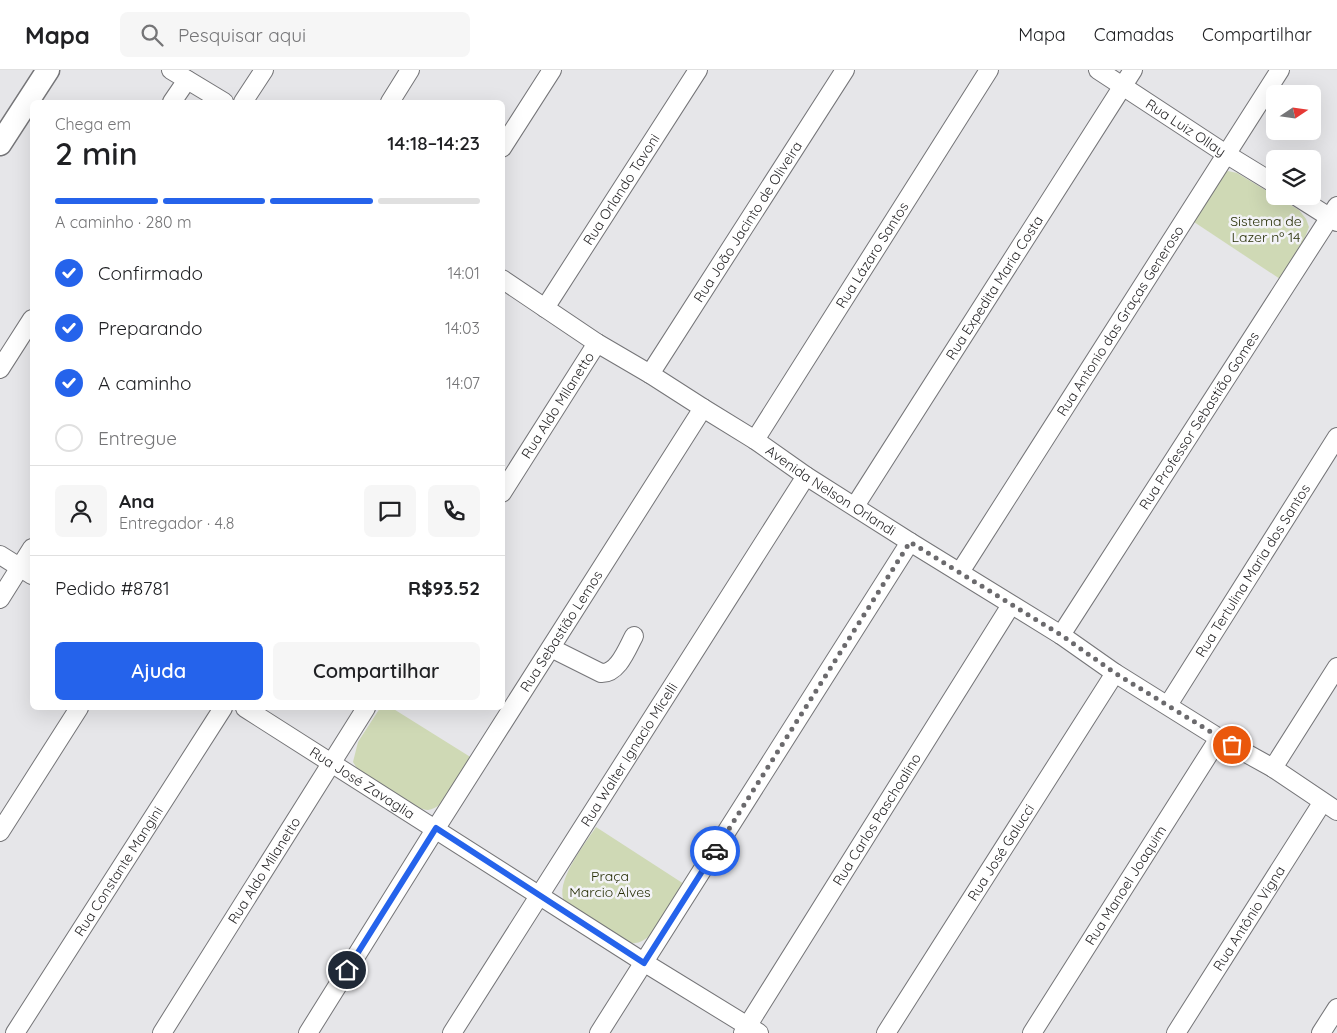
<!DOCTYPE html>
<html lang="pt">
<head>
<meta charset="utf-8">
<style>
	body { margin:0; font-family:Quicksand,sans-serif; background:#f6f6f6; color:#202124; height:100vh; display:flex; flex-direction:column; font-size:19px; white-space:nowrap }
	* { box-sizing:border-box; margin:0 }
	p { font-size:16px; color:#757577 }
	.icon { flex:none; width:28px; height:28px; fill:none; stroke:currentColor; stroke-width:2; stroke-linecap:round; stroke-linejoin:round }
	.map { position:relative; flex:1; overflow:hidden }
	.panel { position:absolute; left:30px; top:30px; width:475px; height:610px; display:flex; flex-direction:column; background:#fff; border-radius:8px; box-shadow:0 5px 20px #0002 }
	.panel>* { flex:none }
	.needle { width:32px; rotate:77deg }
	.buttons { position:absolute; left:1266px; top:15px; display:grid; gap:10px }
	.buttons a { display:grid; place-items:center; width:55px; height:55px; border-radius:8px; background:#fff; box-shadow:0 5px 20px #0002; font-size:25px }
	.pin { position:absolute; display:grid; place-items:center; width:42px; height:42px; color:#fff; margin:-21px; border:2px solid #fff; border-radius:50%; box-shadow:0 1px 5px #0007 }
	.courier { position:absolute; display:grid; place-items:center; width:50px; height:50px; margin:-25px; border:4px solid #2563eb; border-radius:50%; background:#fff; color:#222; box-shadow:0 1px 6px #0007 }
	.overview em { font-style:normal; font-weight:600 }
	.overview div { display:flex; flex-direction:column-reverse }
	.overview { display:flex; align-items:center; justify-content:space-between; height:85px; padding:0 25px }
	h1 { font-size:32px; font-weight:600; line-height:38px }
	.bar { display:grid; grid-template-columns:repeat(4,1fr); gap:8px 5px; align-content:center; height:60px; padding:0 25px }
	.bar i { height:6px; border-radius:4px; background:#e0e0e0 }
	.bar .active { background:#2563eb }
	.bar p { grid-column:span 4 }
	.line { display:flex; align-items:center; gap:12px; padding:0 25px; border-top:1px solid #e0e0e0 }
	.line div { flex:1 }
	.round { display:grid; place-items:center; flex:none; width:52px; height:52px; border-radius:8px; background:#f6f6f6 }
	ol { padding:0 25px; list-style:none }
	li { display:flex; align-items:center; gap:15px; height:55px }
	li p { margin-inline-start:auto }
	li .icon { padding:5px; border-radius:50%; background:#2563eb; color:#fff; stroke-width:4 }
	li:last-child { color:#757577 }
	li i { width:28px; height:28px; border:2px solid #e0e0e0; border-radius:50% }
	.button { display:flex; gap:10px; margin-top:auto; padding:10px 25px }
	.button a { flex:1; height:58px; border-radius:8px; background:#2563eb; color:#fff; font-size:20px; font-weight:600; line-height:58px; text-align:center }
	.button a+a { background:#f6f6f6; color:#202124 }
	header { display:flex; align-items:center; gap:30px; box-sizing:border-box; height:70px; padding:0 25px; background:#fff; border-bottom:1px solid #e0e0e0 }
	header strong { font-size:24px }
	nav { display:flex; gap:28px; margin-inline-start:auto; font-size:18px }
	.search { width:350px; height:45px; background:#f6f6f6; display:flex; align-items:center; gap:12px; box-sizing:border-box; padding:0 18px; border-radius:8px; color:#757577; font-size:19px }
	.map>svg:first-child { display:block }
	.green { fill:#cfd9b5 }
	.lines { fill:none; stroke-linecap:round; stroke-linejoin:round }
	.minor-casing { stroke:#757578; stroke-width:20 }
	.major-casing { stroke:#757578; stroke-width:25 }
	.minor { stroke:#fff; stroke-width:18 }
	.major { stroke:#fff; stroke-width:22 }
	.done { stroke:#6b6a6d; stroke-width:5; stroke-dasharray:0 9 }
	.route { stroke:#2563eb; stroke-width:6 }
	.labels { text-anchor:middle; stroke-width:5; stroke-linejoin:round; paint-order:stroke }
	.street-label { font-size:14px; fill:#29282a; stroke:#f3f3f7 }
	.park-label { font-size:14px; fill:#272f06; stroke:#f3f3f7 }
</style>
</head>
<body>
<header>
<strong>Mapa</strong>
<div class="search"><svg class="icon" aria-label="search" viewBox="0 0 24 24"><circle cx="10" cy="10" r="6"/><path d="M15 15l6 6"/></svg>Pesquisar aqui</div>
<nav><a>Mapa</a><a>Camadas</a><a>Compartilhar</a></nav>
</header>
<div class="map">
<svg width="1337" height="963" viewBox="0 0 1337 963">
	<rect width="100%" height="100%" fill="#e6e6e9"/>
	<!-- green -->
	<g class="green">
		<path d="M1228 101 1237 103 1299 140 1306 149 1309 157 1304 170 1280 209 1191 150 1220 105Z"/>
		<path d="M380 638H392L472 688C463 703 447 738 428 740 425 740 420 738 417 737L358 700 353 692 358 672Z"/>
		<path d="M596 757 684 814C675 829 654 873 635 873 632 874 627 871 624 870 614 865 569 839 565 833 553 813 585 774 596 757Z"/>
	</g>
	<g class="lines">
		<defs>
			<g id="minor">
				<path d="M171 0 224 32"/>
				<path id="s1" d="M1098 0 1226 84 1275 114"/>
				<path d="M172 32 187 10"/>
				<path d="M243 32 264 0"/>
				<path d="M390 32 410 0"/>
				<path d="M502 78 552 0"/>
				<path d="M1296 126 1337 152"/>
				<path id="s2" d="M502 209 597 273 650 304 703 338 755 370 806 406 910 472 1061 565 1115 603 1219 668 1273 698 1337 741"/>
				<path id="s3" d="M545 238 698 0"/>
				<path d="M0 299 32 249"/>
				<path id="s4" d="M650 304 845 0"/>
				<path id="s5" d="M755 370 989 0"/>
				<path id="s6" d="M502 423 597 273"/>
				<path id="s7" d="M855 436 1133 0"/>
				<path d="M0 485 32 505"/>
				<path id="s8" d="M960 502 1280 0"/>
				<path d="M0 529 32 478"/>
				<path id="s9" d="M1061 565 1337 136"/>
				<path d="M551 578 601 603C618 604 627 579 634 566"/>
				<path id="s10" d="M1168 635 1337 367"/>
				<path id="s11" d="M245 638 645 893 759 963"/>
				<path d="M1273 698 1337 597"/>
				<path d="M0 762 79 638"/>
				<path id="s12" d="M15 963 223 638"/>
				<path id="s13" d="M162 963 366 638"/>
				<path id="s14" d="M308 963 436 758 703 338"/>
				<path id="s15" d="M452 963 806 406"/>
				<path d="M599 963 910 472"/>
				<path id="s16" d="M743 963 1011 535"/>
				<path id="s17" d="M886 963 1115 603"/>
				<path id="s18" d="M1032 963 1219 668"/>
				<path id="s19" d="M1176 963 1322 733"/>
				<path d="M1321 963 1337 938"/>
			</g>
			<path id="major" d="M0 74 48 0"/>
		</defs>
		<!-- minor casing -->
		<use href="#minor" class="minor-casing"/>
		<!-- major casing -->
		<use href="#major" class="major-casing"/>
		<!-- minor -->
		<use href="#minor" class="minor"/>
		<!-- major -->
		<use href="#major" class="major"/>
	</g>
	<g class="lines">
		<!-- done -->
		<path class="done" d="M715 781 910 472 1061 565 1115 603 1232 675"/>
		<!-- route -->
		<path class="route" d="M347 900 436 758 644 893 715 781"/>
	</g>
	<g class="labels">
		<!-- street labels -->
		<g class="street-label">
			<text dy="5" stroke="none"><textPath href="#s1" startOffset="105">Rua Luiz Ollay</textPath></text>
			<text dy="5" stroke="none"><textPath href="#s3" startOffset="141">Rua Orlando Tavoni</textPath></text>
			<text dy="5" stroke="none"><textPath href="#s4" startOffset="181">Rua João Jacinto de Oliveira</textPath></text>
			<text dy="5" stroke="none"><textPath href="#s5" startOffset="219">Rua Lázaro Santos</textPath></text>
			<text dy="5" stroke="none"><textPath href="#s7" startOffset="259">Rua Expedita Maria Costa</textPath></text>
			<text dy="5" stroke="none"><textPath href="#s8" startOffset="298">Rua Antonio das Graças Generoso</textPath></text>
			<text dy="5" stroke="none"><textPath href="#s6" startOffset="104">Rua Aldo Milanetto</textPath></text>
			<text dy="5" stroke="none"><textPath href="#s9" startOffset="255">Rua Professor Sebastião Gomes</textPath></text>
			<text dy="5" stroke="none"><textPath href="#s2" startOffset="391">Avenida Nelson Orlandi</textPath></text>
			<text dy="5" stroke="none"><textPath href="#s10" startOffset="159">Rua Tertulina Maria dos Santos</textPath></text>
			<text dy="5" stroke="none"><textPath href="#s14" startOffset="475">Rua Sebastião Lemos</textPath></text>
			<text dy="5" stroke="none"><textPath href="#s15" startOffset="330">Rua Walter Ignacio Micelli</textPath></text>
			<text dy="5" stroke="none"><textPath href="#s11" startOffset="139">Rua José Zavaglia</textPath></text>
			<text dy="5" stroke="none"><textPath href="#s16" startOffset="252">Rua Carlos Paschoalino</textPath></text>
			<text dy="5" stroke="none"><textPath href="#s17" startOffset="214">Rua José Galucci</textPath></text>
			<text dy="5" stroke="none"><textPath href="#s12" startOffset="192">Rua Constante Mangini</textPath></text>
			<text dy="5" stroke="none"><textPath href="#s13" startOffset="192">Rua Aldo Milanetto</textPath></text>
			<text dy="5" stroke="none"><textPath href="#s18" startOffset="175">Rua Manoel Joaquim</textPath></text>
			<text dy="5" stroke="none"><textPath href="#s19" startOffset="136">Rua Antônio Vigna</textPath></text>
		</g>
		<!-- park labels -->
		<g class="park-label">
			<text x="1266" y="156">Sistema de<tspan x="1266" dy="16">Lazer nº 14</tspan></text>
			<text x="610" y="811">Praça<tspan x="610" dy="16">Marcio Alves</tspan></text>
		</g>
	</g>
</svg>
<div class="buttons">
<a><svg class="needle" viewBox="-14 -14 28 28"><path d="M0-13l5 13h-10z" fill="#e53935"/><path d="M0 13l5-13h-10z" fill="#757577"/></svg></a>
<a><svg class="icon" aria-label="layers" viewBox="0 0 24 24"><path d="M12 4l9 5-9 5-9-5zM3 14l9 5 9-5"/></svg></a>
</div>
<div class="pin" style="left:1232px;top:675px;background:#ea580c"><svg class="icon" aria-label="bag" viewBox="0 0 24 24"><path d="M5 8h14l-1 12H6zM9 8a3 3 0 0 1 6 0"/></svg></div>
<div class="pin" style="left:347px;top:900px;background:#1f2937"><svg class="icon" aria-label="home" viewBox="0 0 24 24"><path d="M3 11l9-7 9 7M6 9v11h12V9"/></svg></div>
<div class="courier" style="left:715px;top:781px"><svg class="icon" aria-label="car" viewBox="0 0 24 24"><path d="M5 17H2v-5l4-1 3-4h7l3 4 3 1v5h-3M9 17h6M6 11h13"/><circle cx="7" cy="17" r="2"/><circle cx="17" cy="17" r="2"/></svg></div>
<section class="panel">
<div class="overview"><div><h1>2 min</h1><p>Chega em</p></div><em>14:18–14:23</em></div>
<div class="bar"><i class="active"></i><i class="active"></i><i class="active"></i><i></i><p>A caminho · 280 m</p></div>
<ol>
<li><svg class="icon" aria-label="check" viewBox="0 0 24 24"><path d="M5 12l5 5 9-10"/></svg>Confirmado<p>14:01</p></li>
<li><svg class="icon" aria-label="check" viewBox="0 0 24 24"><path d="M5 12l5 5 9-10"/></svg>Preparando<p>14:03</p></li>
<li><svg class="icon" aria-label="check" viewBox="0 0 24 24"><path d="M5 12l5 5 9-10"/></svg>A caminho<p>14:07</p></li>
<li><i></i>Entregue</li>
</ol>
<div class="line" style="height:90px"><a class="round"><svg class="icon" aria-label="person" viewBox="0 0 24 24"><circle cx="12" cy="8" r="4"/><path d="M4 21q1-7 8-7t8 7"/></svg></a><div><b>Ana</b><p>Entregador · 4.8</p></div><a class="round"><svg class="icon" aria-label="chat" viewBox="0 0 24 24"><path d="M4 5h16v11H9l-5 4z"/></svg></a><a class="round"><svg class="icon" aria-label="phone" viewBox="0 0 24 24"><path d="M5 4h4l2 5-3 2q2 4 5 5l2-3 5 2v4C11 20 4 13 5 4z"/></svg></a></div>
<div class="line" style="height:65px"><div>Pedido #8781</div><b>R$93.52</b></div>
<div class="button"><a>Ajuda</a><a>Compartilhar</a></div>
</section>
</div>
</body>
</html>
